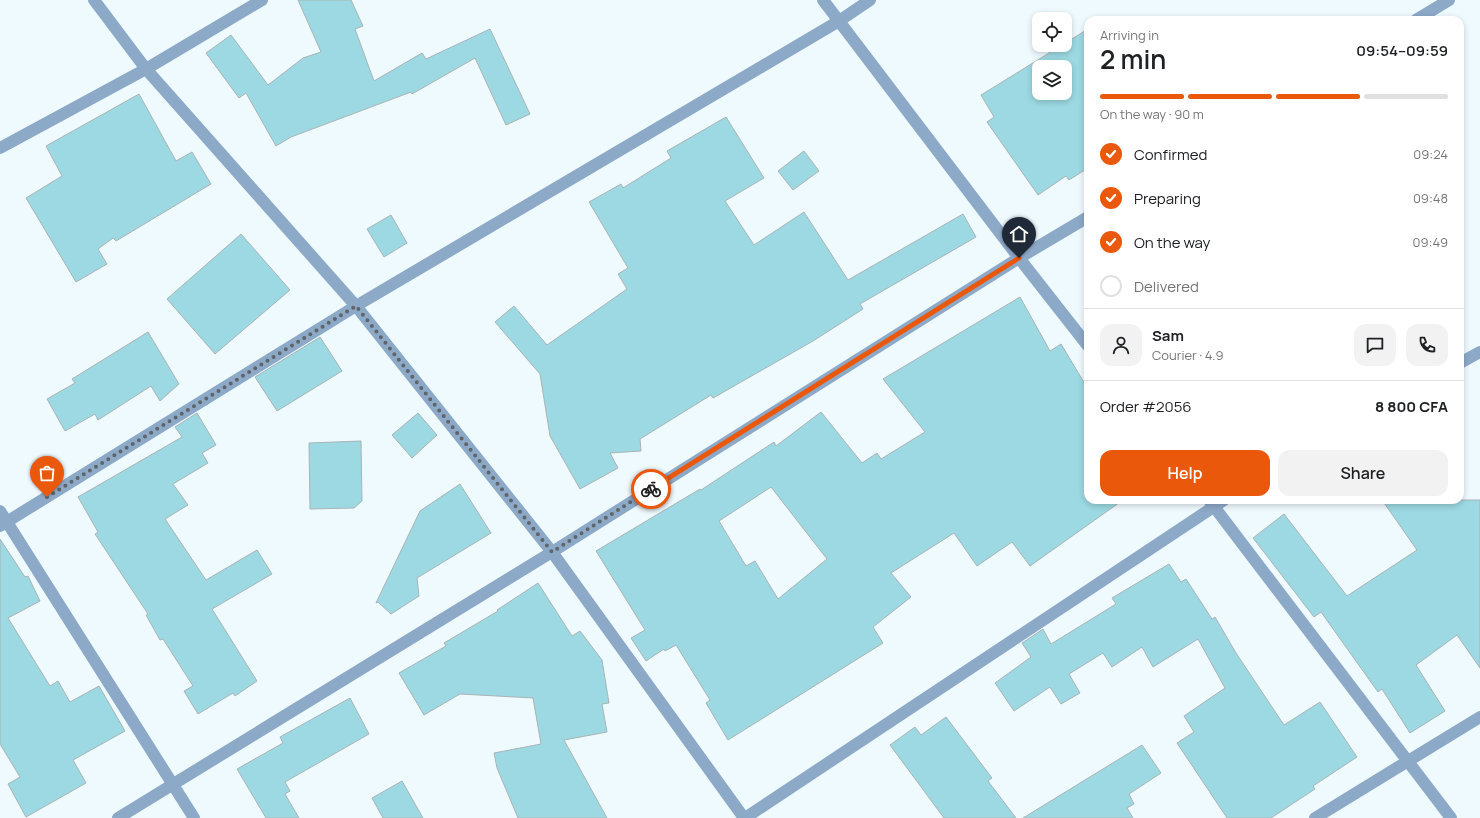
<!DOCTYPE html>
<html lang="en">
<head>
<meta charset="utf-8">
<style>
	body { margin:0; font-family:Manrope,sans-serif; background:#f2f2f2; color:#202124; height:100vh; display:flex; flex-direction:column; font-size:15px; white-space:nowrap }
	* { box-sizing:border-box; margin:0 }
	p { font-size:13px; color:#757577 }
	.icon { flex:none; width:22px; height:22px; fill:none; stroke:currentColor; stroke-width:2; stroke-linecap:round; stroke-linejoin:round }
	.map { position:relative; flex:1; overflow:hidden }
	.sheet { position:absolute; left:1084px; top:16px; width:380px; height:488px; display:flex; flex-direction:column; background:#fff; border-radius:12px; box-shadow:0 2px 6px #0003 }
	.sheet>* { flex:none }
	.fabs { position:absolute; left:1032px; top:12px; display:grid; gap:8px }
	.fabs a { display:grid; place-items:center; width:40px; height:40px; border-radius:8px; background:#fff; box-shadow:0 2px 6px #0003; font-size:20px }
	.pin { position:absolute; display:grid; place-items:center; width:34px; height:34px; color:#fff; margin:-41px -17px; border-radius:50% 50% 50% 0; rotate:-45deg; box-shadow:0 0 4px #0007 }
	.pin .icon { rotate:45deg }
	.courier { position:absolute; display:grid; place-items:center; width:40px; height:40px; margin:-20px; border:3px solid #ea580c; border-radius:50%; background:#fff; color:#222; box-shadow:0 1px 5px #0007 }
	.head em { font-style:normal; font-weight:600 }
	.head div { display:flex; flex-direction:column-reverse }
	.head { display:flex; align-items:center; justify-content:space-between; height:68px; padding:0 16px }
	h1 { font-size:26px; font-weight:600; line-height:30px }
	.bar { display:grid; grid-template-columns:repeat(4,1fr); gap:6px 4px; align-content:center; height:48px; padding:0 16px }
	.bar i { height:5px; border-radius:3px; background:#e0e0e0 }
	.bar .on { background:#ea580c }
	.bar p { grid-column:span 4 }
	.line { display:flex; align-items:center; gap:10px; padding:0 16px; border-top:1px solid #e0e0e0 }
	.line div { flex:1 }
	.round { display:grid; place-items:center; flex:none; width:42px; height:42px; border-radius:12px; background:#f2f2f2 }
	ol { padding:0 16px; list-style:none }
	li { display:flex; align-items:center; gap:12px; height:44px }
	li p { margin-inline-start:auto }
	li .icon { padding:4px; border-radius:50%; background:#ea580c; color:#fff; stroke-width:4 }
	li:last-child { color:#757577 }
	li i { width:22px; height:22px; border:2px solid #e0e0e0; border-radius:50% }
	.button { display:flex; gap:8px; margin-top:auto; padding:8px 16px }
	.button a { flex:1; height:46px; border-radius:12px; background:#ea580c; color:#fff; font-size:16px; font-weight:600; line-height:46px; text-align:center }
	.button a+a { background:#f2f2f2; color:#202124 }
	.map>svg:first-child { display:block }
	.building { fill:#9cd9e2; stroke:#a9b4b6; fill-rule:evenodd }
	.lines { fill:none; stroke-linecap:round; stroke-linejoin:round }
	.street { stroke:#8da9c8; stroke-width:12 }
	.done { stroke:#5f6568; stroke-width:4; stroke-dasharray:0 7.2 }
	.route { stroke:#ea580c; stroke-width:5 }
</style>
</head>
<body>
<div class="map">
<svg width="1480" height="818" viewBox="0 0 1480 818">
	<rect width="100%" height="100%" fill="#effaff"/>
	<!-- building -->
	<g class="building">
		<path d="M298 0H351L363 26 355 29 374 81 422 53 426 59 490 29 530 114 506 125 475 58 412 94 411 92 291 137 276 146 246 93 239 98 206 53 231 35 268 85 303 58 321 52Z"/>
		<path d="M1088 29V168L1069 180 1066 176 1038 195 987 122 994 117 981 95ZM1039 67H1065V93H1039Z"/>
		<path d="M139 94 176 161 192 152 211 184 116 241 113 238 98 249 107 264 76 282 26 198 62 176 46 146Z"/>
		<path d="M726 117 764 178 725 201 754 245 804 212 848 280 963 214 976 237 860 304 863 309 813 341 713 398 711 395 640 439 641 451 610 453 618 468 580 489 550 436 540 374 495 322 514 306 547 345 627 289 618 274 628 268 589 202 621 184 623 188 671 158 667 151Z"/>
		<path d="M804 151 819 171 793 190 778 171Z"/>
		<path d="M391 215 407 243 384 257 367 229Z"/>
		<path d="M241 234 290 290 215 354 167 299Z"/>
		<path d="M1020 297 1050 351 1061 344 1088 389V500H1123L1030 566 1012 542 977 566 954 533 891 573 911 597 873 627 883 643 728 740 706 703 710 700 676 645 665 651 664 649 646 661 631 638 645 630 596 551 700 489 701 490 774 442 776 446 821 412 862 463 877 453 881 459 925 432 883 379ZM771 487 827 559 778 599 755 561 746 566 719 521Z"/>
		<path d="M148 332 179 384 160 401 151 386 98 420 95 414 65 431 47 399 75 383 72 379Z"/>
		<path d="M320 337 342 371 277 411 255 377Z"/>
		<path d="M197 413 216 445 202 453 208 463 173 484 188 505 165 519 206 580 257 550 272 574 212 609 257 681 235 696 233 693 198 714 184 691 193 686 163 639 160 640 146 615 148 614 95 534 98 532 78 497 182 437 175 427Z"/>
		<path d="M418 413 437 435 412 458 392 435Z"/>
		<path d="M361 441 362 501 354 508 310 509 309 443Z"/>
		<path d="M460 484 491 533 417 578 419 596 391 614 378 602 376 603 420 511Z"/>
		<path d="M1382 500H1480V668L1457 635 1416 665 1445 711 1410 733 1382 689 1378 692 1321 612 1314 617 1253 538 1284 514 1347 596 1417 550Z"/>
		<path d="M0 539 25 577 28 576 40 601 8 618 50 686 58 681 70 702 99 686 125 731 73 760 86 783 26 817 8 784 20 777 0 744Z"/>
		<path d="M1169 564 1181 582 1186 579 1212 619 1215 617 1236 653 1284 725 1320 702 1357 757 1313 786 1315 789 1271 818H1227L1177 743 1194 732 1184 716 1225 688 1198 639 1153 667 1142 647 1112 667 1103 653 1069 674 1080 693 1061 704 1050 687 1014 711 995 683 1031 657 1022 643 1043 629 1051 644 1116 604 1112 598Z"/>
		<path d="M538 583 572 636 580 631 602 660 609 703 602 704 607 732 564 740 607 818H518L497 768 494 753 541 744 533 698 460 694 424 715 399 673 446 646 444 643 498 611 497 610Z"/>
		<path d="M350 698 369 734 285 782 290 791 285 794 299 818H266L237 769 283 743 280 737Z"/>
		<path d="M946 717 992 778 988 781 1016 818H944L890 745 915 727 921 735Z"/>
		<path d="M1142 745 1161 773 1129 794 1134 804 1127 808 1133 818H1023Z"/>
		<path d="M402 781 423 818H383L372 798Z"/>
	</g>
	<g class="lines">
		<!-- street -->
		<g class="street">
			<path d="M94 0 146 69 356 306 552 552 744 818"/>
			<path d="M823 0 1019 258 1088 346"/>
			<path d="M1416 20 1449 0"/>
			<path d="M0 148 146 69 262 0"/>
			<path d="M1460 363 1480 352"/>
			<path d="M1209 500 1451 818"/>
			<path d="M0 511 194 818"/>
			<path d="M0 526 356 306 839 21 870 0"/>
			<path d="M118 818 552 552 1019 258 1088 217"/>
			<path d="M745 818 1224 500"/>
			<path d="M1315 818 1480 717"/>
		</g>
	</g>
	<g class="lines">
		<!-- done -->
		<path class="done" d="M47 497 356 306 552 552 651 489"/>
		<!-- route -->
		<path class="route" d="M651 489 1019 258"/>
	</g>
</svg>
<div class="fabs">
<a><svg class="icon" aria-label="locate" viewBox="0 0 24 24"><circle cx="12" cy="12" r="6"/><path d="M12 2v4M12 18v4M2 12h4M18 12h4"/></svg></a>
<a><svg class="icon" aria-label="layers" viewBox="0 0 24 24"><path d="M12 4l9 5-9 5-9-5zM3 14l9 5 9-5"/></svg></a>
</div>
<div class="pin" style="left:47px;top:497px;background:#ea580c"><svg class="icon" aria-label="bag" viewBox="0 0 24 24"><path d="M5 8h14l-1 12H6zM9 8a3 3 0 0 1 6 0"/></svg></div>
<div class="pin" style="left:1019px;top:258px;background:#1f2937"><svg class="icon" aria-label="home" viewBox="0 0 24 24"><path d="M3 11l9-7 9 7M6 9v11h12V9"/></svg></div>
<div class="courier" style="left:651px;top:489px"><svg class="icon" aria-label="bike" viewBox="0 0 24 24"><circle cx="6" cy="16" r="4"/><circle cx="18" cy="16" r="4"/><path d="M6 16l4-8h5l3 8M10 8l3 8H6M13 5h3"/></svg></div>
<section class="sheet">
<div class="head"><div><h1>2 min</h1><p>Arriving in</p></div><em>09:54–09:59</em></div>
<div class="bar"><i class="on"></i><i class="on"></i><i class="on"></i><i></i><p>On the way · 90 m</p></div>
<ol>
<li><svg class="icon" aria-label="check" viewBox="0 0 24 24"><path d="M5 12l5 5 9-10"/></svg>Confirmed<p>09:24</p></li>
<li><svg class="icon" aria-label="check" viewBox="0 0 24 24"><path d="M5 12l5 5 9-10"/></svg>Preparing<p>09:48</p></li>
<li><svg class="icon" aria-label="check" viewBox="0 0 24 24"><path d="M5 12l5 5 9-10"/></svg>On the way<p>09:49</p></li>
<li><i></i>Delivered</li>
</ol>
<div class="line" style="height:72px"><a class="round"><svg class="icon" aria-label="person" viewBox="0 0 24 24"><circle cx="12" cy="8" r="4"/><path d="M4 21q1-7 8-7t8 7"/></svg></a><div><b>Sam</b><p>Courier · 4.9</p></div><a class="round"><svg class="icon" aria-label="chat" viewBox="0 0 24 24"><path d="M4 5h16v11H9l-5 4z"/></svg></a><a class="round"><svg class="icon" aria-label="phone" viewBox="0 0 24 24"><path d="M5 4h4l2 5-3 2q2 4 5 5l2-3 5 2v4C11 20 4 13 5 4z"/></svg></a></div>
<div class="line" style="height:52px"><div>Order #2056</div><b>8 800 CFA</b></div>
<div class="button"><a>Help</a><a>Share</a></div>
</section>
</div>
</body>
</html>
